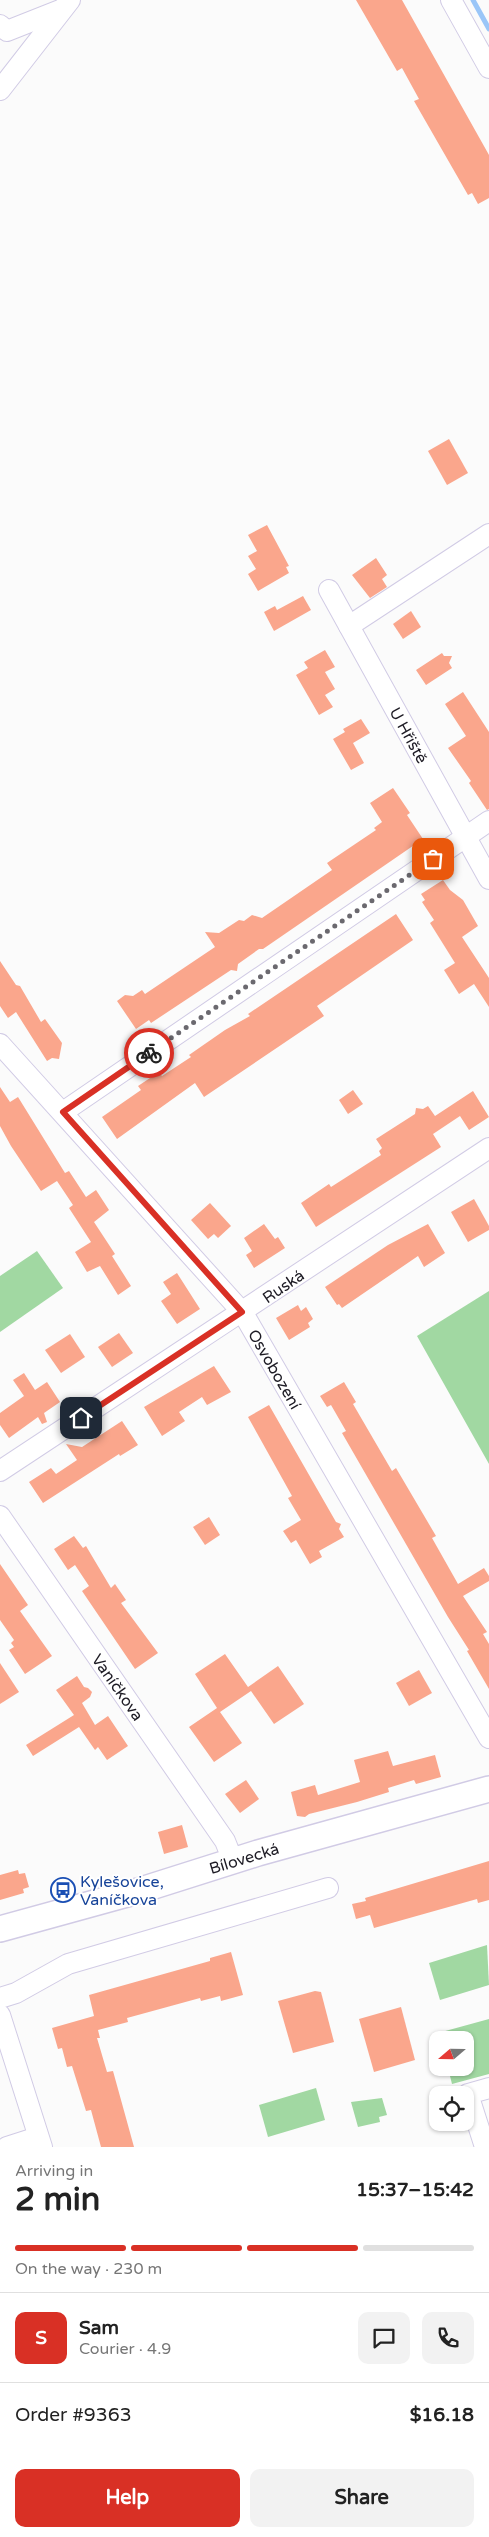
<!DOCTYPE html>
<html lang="en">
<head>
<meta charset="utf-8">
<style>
	body { margin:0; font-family:"Varela Round",sans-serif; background:#f2f2f2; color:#222; height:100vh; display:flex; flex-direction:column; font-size:19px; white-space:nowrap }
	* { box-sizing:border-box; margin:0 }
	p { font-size:16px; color:#767676 }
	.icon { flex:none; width:28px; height:28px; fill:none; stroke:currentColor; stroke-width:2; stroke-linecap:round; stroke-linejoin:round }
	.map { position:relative; height:2147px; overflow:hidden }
	.panel { display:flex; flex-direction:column; background:#fff; flex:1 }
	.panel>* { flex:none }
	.needle { width:32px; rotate:250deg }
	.buttons { position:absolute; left:429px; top:2031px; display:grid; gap:10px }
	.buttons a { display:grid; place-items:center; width:45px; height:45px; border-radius:10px; background:#fff; box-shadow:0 1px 4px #0004; font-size:25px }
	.pin { position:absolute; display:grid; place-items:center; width:42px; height:42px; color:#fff; margin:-21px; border-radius:10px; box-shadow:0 2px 8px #0006 }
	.courier { position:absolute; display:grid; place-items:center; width:50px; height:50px; margin:-25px; border:4px solid #d93025; border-radius:50%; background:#fff; color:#222; box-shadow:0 1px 6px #0007 }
	.headline em { font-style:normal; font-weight:700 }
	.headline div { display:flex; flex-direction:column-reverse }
	.headline { display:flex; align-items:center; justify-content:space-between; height:85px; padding:0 15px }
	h1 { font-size:32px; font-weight:700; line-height:38px }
	.bar { display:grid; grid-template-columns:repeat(4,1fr); gap:8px 5px; align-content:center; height:60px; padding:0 15px }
	.bar i { height:6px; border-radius:4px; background:#e0e0e0 }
	.bar .current { background:#d93025 }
	.bar p { grid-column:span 4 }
	.line { display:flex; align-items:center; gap:12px; padding:0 15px; border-top:1px solid #e0e0e0 }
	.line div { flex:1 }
	.round { display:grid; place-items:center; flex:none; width:52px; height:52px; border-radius:10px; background:#f2f2f2 }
	.button { display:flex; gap:10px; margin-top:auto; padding:10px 15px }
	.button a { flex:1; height:58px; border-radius:10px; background:#d93025; color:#fff; font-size:20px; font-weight:700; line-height:58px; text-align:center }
	.button a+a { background:#f2f2f2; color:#222 }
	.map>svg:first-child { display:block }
	.green { fill:#a1d8a2 }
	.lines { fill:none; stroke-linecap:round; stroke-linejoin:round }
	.stream { stroke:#9ac6f8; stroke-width:5 }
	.building { fill:#faa68c }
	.minor-casing { stroke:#d1cbe5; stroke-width:22 }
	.major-casing { stroke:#d1cbe5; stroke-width:28 }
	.minor { stroke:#fff; stroke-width:20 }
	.major { stroke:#fff; stroke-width:25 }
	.done { stroke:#6b696f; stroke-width:5; stroke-dasharray:0 9 }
	.route { stroke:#d93025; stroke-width:6 }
	.labels { text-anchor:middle; stroke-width:4; stroke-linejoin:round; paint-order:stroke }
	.street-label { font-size:16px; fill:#1d1b24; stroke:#fff }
	.transit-label { font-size:16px; fill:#164399; stroke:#fff; text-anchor:start }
</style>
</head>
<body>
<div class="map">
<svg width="489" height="2147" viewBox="0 0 489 2147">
	<rect width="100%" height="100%" fill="#fbfbfb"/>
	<!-- green -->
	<g class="green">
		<path d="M37 1251 63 1288 0 1332V1276Z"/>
		<path d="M489 1291V1464L417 1336Z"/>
		<path d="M487 1945 489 1985 440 2000 429 1963Z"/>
		<path d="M489 2019V2074L452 2084 448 2068H465V2040H440L438 2033Z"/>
		<path d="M316 2088 325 2120 268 2137 259 2105Z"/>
		<path d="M382 2098 387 2115 379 2117 380 2122 358 2127 351 2102Z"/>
	</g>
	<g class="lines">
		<!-- stream -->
		<path class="stream" d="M473 0 489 29"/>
	</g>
	<!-- building -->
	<g class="building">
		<path d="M356 0H402L489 155V198L478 204 472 193 468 195 414 101 419 99 402 68 397 71Z"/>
		<path d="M449 439 468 473 447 485 428 451Z"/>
		<path d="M267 525 289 566 286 567 289 573 258 591 248 574 256 569 248 556 257 551 248 535Z"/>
		<path d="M376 558 387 575 382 579 387 587 370 598 352 575Z"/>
		<path d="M303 596 311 610 274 631 264 612 275 606 277 610Z"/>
		<path d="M411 611 421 627 403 639 393 624Z"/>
		<path d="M325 650 335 667 325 672 335 689 325 695 333 707 319 715 296 675 308 668 304 662Z"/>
		<path d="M442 653 444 656H452L449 663 452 668 426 685 416 670Z"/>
		<path d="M463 692 489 732V809L487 810 469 783 471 781 448 748 466 736 445 704Z"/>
		<path d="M361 719 370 733 353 743 364 763 351 770 333 739 345 732 343 729Z"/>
		<path d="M393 788 410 813 407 815 423 839 263 949H259L238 964 237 971 231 970 151 1023 149 1020 136 1029 117 1001 125 995 133 996 142 990 145 994 215 947 205 932 219 933 239 920 244 921 252 915 262 918 332 870 327 863 376 830 374 828 382 822 370 803Z"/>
		<path d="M443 880 450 890 463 900 478 926 462 937 489 978V1007L474 984 459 994 444 970 455 963 430 923 434 920 422 902 425 900 421 894Z"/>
		<path d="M396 914 413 940 317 1006 324 1016 204 1097 195 1083 117 1139 102 1117 141 1090 138 1086 159 1072 162 1076 191 1057 189 1055 225 1030 250 1016 248 1014Z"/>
		<path d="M0 961 16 985 20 986 41 1022 45 1019 62 1043 59 1059 52 1058 47 1061 16 1012 8 1018 0 1006Z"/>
		<path d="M0 1087 10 1102 18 1097 65 1173 69 1171 86 1197 96 1190 109 1210 94 1222 115 1254 112 1256 131 1286 118 1295 100 1266 87 1272 75 1252 91 1242 69 1208 73 1205 57 1181 41 1191 11 1146 0 1126Z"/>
		<path d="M353 1090 363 1104 348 1114 339 1100Z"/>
		<path d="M473 1091 489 1117 469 1130 460 1116 433 1134 441 1147 316 1227 301 1203 329 1184 331 1187 381 1155 379 1151 382 1148 376 1139 415 1114 416 1108 423 1109 428 1106 435 1116Z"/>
		<path d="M474 1199 489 1226V1230L468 1242 451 1212Z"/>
		<path d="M210 1203 231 1226 218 1238 214 1234 208 1239 191 1220Z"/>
		<path d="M264 1224 275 1239 278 1237 285 1248 254 1268 246 1255 252 1251 244 1238Z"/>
		<path d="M428 1224 445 1253 424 1267 418 1256 342 1308 339 1304 337 1305 325 1287 388 1245Z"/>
		<path d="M177 1273 200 1309 177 1324 161 1301 171 1294 163 1282Z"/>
		<path d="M298 1305 301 1311 306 1307 313 1319 308 1323 310 1327 289 1340 276 1318Z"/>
		<path d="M119 1333 133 1353 112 1367 98 1347Z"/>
		<path d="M70 1334 85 1357 61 1373 45 1350Z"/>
		<path d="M214 1366 231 1392 207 1405 202 1397 179 1412 185 1421 162 1436 144 1407Z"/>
		<path d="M24 1373 35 1390 47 1382 60 1402 44 1413 47 1422 42 1424 38 1417 9 1438 0 1425V1413L24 1396 13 1380Z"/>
		<path d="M344 1382 356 1402 353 1404 392 1471 396 1468 436 1536 432 1538 458 1584 484 1568 489 1576V1581L463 1596 487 1632 483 1634 489 1644V1689L467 1651 469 1650 448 1617 342 1433 346 1431 331 1405 327 1407 320 1396Z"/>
		<path d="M269 1405 336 1522 341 1524 339 1529 344 1537 319 1551 322 1557 310 1564 296 1540 291 1543 283 1531 301 1520 288 1498 292 1496 248 1417Z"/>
		<path d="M122 1421 138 1445 120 1456 119 1454 43 1503 29 1482 51 1468 56 1474 77 1460 66 1444 82 1447Z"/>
		<path d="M209 1517 220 1535 205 1545 193 1527Z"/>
		<path d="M74 1536 83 1548 86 1546 111 1588 115 1584 126 1600 121 1603 158 1653 135 1669 82 1591 89 1586 75 1565 68 1570 54 1549Z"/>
		<path d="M0 1564 28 1605 20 1611 52 1656 25 1674 9 1650 14 1647 11 1643 14 1640 0 1620Z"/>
		<path d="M225 1654 248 1687 278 1666 304 1704 274 1724 251 1691 220 1712 242 1743 214 1762 189 1727 217 1708 195 1674Z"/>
		<path d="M0 1663 19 1692 0 1704Z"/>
		<path d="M419 1670 432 1693 409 1706 396 1683Z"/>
		<path d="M77 1676 84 1687 88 1688 92 1692 90 1697 82 1703 95 1725 108 1716 128 1746 107 1760 98 1747 95 1750 79 1727 33 1756 26 1745 74 1715 56 1690Z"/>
		<path d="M388 1751 393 1766 435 1755 441 1777 416 1784 414 1780 388 1788 389 1792 357 1802 309 1814 305 1817 297 1816 291 1792 315 1785 318 1795 360 1782 354 1760Z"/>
		<path d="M246 1780 259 1799 240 1813 225 1794Z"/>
		<path d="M182 1825 188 1847 164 1854 158 1832Z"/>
		<path d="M489 1861V1900L478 1903 477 1899 374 1928 370 1915 356 1919 352 1904 366 1901 365 1898Z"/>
		<path d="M18 1870 19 1874 25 1873 29 1887 23 1889 24 1893 0 1900V1875Z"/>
		<path d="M231 1952 243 1995 221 2001 220 1996 201 2001 200 1998 127 2018 128 2022 98 2030 100 2038H97L107 2072 113 2071 134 2147H101L91 2110 86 2111 72 2066 67 2067 62 2048 58 2049 52 2028 94 2016 89 1995 210 1961V1958Z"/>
		<path d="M315 1991 321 1992 334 2042 293 2053 278 2001Z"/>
		<path d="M401 2007 415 2060 374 2072 359 2019Z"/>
	</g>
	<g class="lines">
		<defs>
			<g id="minor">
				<path d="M451 0 489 68"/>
				<path d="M0 25 7 31 60 10"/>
				<path d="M0 90 70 0"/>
				<path d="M329 590 489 879"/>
				<path d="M349 626 489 534"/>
				<path d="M0 1044 243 1313 489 1738"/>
				<path d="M63 1112 489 821"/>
				<path d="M0 1471 489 1148"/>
				<path d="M0 1516 225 1841 233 1861"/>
				<path d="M0 1998 16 1993 68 1964 328 1888"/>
				<path d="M0 2015 42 2147"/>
				<path d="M7 2147 38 2137"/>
				<path d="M485 2147 468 2094 489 2088"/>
			</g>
			<path id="major" d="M0 1929 138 1891 258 1853 489 1789"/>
		</defs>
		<!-- minor casing -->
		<use href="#minor" class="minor-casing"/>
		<!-- major casing -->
		<use href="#major" class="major-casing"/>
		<!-- minor -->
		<use href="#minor" class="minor"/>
		<!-- major -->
		<use href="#major" class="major"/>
	</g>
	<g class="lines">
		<!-- done -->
		<path class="done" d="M149 1053 433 859"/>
		<!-- route -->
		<path class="route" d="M81 1418 242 1312 63 1112 149 1053"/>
	</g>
	<!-- icons -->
	<defs>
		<symbol id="bus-ring" viewBox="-11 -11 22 22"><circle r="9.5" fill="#fff" stroke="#1a4fb4" stroke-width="1.5"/><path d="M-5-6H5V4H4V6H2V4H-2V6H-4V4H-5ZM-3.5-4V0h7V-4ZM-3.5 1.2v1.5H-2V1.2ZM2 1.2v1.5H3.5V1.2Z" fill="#1a4fb4"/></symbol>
	</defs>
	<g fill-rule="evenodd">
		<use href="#bus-ring" x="49" y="1876" width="28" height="28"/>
	</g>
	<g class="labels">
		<!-- street labels -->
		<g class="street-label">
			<text transform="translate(409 735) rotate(61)" y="6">U Hřiště</text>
			<text transform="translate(283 1286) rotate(-34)" y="6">Ruská</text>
			<text transform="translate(275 1369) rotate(60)" y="6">Osvobození</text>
			<text transform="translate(118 1687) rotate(55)" y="6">Vaníčkova</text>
			<text transform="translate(244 1858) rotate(-17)" y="6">Bílovecká</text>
		</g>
		<!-- transit labels -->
		<g class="transit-label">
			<text x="80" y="1887">Kylešovice,<tspan x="80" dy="18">Vaníčkova</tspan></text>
		</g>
	</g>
</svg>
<div class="buttons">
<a><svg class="needle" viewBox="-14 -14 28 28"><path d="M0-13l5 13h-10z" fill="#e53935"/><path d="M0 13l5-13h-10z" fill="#767676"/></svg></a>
<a><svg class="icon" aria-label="locate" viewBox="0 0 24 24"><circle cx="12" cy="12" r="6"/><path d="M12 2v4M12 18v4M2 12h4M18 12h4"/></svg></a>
</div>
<div class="pin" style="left:433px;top:859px;background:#ea580c"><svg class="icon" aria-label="bag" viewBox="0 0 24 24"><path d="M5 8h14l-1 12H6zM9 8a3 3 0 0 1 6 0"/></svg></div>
<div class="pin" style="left:81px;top:1418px;background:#1f2937"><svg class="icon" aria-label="home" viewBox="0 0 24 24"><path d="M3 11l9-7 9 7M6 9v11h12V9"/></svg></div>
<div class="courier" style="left:149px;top:1053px"><svg class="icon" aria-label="bike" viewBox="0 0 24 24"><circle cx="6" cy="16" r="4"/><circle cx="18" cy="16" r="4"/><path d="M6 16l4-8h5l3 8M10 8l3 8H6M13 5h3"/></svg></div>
</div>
<section class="panel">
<div class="headline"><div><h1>2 min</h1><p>Arriving in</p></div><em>15:37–15:42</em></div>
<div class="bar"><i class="current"></i><i class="current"></i><i class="current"></i><i></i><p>On the way · 230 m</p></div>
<div class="line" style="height:90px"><b class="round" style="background:#d93025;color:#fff">S</b><div><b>Sam</b><p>Courier · 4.9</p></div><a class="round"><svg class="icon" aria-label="chat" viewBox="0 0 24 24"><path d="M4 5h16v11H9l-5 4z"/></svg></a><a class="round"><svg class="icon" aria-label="phone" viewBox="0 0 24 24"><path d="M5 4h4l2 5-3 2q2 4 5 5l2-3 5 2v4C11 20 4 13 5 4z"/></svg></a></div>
<div class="line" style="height:65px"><div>Order #9363</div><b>$16.18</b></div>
<div class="button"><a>Help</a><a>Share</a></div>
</section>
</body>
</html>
